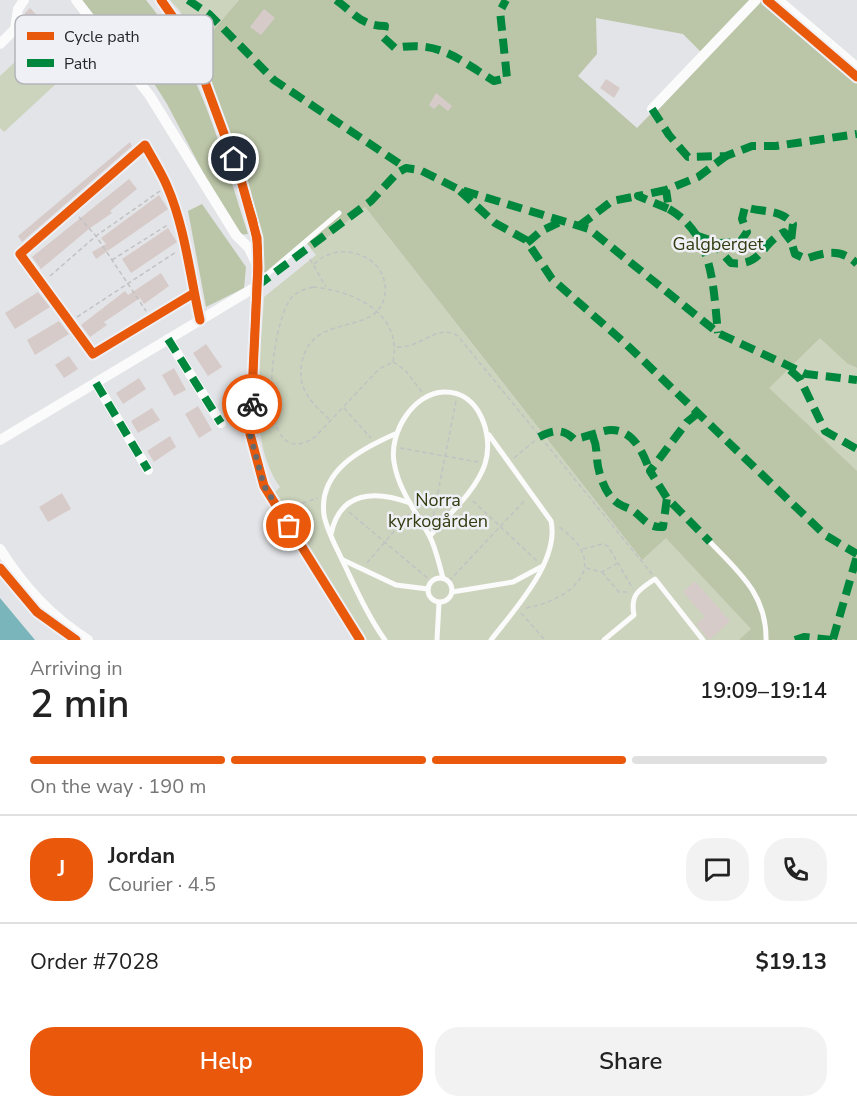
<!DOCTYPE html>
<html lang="en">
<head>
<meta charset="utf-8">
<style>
	body { margin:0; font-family:"Nunito Sans",sans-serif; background:#f2f2f2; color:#222; height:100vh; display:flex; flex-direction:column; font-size:22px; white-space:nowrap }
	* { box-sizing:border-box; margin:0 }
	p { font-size:20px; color:#767676 }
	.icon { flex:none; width:33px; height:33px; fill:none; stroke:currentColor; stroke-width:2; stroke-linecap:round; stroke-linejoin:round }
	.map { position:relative; height:640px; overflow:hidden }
	.drawer { display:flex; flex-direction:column; background:#fff; flex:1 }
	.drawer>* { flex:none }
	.pin { position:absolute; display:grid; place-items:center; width:51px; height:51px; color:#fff; margin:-26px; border:3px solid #fff; border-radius:50%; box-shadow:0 2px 6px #0007 }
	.courier { position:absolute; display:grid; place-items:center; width:60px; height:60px; margin:-30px; border:4px solid #ea580c; border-radius:50%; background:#fff; color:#222; box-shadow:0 2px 8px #0007 }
	.summary em { font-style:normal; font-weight:600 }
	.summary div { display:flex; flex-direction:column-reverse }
	.summary { display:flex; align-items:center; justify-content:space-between; height:102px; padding:0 30px }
	h1 { font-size:39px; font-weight:600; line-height:45px }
	.bar { display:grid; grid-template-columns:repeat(4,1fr); gap:9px 6px; align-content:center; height:72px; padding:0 30px }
	.bar i { height:8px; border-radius:4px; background:#e0e0e0 }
	.bar .active { background:#ea580c }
	.bar p { grid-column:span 4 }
	.line { display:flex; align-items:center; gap:15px; padding:0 30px; border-top:2px solid #e0e0e0 }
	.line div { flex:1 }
	.round { display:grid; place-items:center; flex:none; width:63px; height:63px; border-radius:24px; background:#f2f2f2 }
	.cta { display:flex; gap:12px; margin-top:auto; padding:12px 30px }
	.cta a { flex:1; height:69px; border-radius:24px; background:#ea580c; color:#fff; font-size:24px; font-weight:600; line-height:69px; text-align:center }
	.cta a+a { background:#f2f2f2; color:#222 }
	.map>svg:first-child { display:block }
	.green { fill:#ccd4bd }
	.forest { fill:#bbc5a7; fill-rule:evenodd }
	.water { fill:#7ab5bb }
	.building { fill:#d7cbc9 }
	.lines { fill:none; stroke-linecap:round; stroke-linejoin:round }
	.path { stroke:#c2c2c3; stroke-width:1.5; stroke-dasharray:4.5 3; stroke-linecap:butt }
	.service { stroke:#fbfbfb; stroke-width:5 }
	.minor { stroke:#fbfbfb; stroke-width:10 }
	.secondary { stroke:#fbfbfb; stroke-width:14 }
	.quiet { stroke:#00873e; stroke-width:8; stroke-dasharray:15 8; stroke-linecap:butt }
	.cycleway-casing { stroke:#eff0f6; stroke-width:13 }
	.cycleway { stroke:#e8590c; stroke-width:9 }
	.done { stroke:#69696c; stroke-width:6; stroke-dasharray:0 10.8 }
	.route { stroke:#ea580c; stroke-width:8 }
	.labels { text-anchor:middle; stroke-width:5; stroke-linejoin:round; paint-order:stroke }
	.park-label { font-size:18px; fill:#313c10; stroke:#eff0f6 }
	.key { fill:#eff0f6; stroke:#b3b4b9; stroke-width:1.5 }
	.key-label { font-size:16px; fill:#27272a }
</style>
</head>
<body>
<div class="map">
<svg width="857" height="640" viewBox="0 0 857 640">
	<rect width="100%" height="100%" fill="#e3e4e7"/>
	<!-- green -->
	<g class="green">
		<path d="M170 0H239L196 50 180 11Z"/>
		<path d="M765 0 857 81 848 364 857 368V640H365L275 492 280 487C245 437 261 356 264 297L316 255 312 250 365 207 641 559 666 537 751 629 542 225Z"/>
		<path d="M29 49 59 81 4 132 0 128V76Z"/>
	</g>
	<!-- forest -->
	<g class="forest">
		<path d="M81 0H146C201 66 222 154 248 234L238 235 232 227 167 104 145 69 118 49Z"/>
		<path d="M239 0H765L857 81V368L848 364 820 338 769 388 857 471V640H739L751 629 666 538 642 560 365 207 312 250 305 240 269 273 263 272V246L220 111 196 50ZM596 18 683 34 706 57 637 128 578 76 597 54Z"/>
		<path d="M202 204 246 267 244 288 206 307 188 211Z"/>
	</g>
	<!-- water -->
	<path class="water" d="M0 598 35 640H36H0Z"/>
	<!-- building -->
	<g class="building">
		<path d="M30 8 69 50 58 60 24 23 25 13Z"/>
		<path d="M264 9 275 18 261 35 250 27Z"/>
		<path d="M606 79 620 88 614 98 600 88Z"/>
		<path d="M436 93 452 106 448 111 439 104 434 109 429 105Z"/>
		<path d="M130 142 132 146 22 242 18 236Z"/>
		<path d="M129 179 137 189 110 211 112 213 90 228 41 269 32 257Z"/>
		<path d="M159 195 168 209 96 259 92 252 106 244 101 238Z"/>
		<path d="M168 228 177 242 131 273 122 259Z"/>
		<path d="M161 273 169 286 144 304 140 298 104 322 107 325 90 337 81 325 125 291 128 295Z"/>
		<path d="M38 292 50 307 15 329 5 313Z"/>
		<path d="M59 321 69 334 35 355 27 340Z"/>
		<path d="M206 344 222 367 208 376 193 353Z"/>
		<path d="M69 356 78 369 64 378 55 365Z"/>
		<path d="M174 368 186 390 174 396 162 375Z"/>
		<path d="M139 378 146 389 123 404 116 393Z"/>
		<path d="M198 406 212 430 199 438 185 414Z"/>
		<path d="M152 408 160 420 138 433 131 421Z"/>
		<path d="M170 436 176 447 154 462 147 451Z"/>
		<path d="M62 493 71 509 48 522 39 507Z"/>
		<path d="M695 581 730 621 709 640 696 624 705 617 683 592Z"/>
	</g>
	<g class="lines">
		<!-- path -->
		<g class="path">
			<path d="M79 217 96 236 146 311"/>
			<path d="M310 259 326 287"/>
			<path d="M112 260 169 224"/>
			<path d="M314 264C341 237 394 258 384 299 374 336 312 312 302 362 296 389 312 403 330 420"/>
			<path d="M50 276 96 236 160 191"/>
			<path d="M313 287C354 291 403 313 393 362L379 369 315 437C252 479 270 321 292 297 298 291 306 289 313 287Z"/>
			<path d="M77 317 176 252"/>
			<path d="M397 347C423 348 436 323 458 336L652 574"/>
			<path d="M393 362 405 370 422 392"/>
			<path d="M344 408 371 438"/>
			<path d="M400 448 478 462"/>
			<path d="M514 458 538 438"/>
			<path d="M473 501 537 561"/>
			<path d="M288 508 318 498"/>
			<path d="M349 512 431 581"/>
			<path d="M432 523 456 401"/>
			<path d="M583 549 602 544 608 546 633 589"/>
			<path d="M367 563 409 514"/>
			<path d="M586 568 602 572 618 563"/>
			<path d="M602 572 619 592H628"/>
			<path d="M449 581 526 499"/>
			<path d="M526 608C574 599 612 564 559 527"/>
			<path d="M521 613 545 640"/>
		</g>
		<!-- service -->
		<g class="service">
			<path d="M258 282 339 213"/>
			<path d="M489 435 551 521C560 561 514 610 491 640"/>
			<path d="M331 534C340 491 375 490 410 503"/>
			<path d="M430 536C448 515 476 491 485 464 494 436 480 391 444 392 413 393 389 433 394 462 398 489 416 512 429 535 436 548 439 564 443 578"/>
			<path d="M710 542C739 572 767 595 766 640"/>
			<path d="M343 560 396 585 428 589"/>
			<circle cx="440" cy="590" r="12"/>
			<path d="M452 592 513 582 541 567"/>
			<path d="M385 640C369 618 357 591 345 566 338 550 327 532 324 515 318 471 361 449 395 434"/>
			<path d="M437 640 439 603"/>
			<path d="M604 640 634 615C630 594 639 590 655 579L703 640"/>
		</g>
		<!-- minor -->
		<g class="minor">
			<path d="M76 0 150 96 236 235 249 248 257 265"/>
			<path d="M161 0 187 37 198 63 241 180 257 238 258 268 250 434 264 486 360 640"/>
			<path d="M0 44 15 29 18 9 24 0"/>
			<path d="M652 109 756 0"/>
			<path d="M194 293 93 354 20 254 145 145C152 158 161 172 167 186 185 227 190 276 200 320"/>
			<path d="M168 339 221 423"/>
			<path d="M96 383 148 470"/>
			<path d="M0 440 257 286"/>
			<path d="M0 549C24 587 50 615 88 640"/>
		</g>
		<!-- secondary -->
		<path class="secondary" d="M775 0 857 70"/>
		<!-- quiet -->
		<g class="quiet">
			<path d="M188 0 209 14 274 80 406 168"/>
			<path d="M336 0C353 12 361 26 385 26L383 37 395 48C439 40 458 59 494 81L507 78 500 11 506 0"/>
			<path d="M652 109 669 135 688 157 726 156 752 146H776L857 134"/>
			<path d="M666 190 638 196 669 209 666 190 698 177 726 156"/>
			<path d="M460 191 495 223 526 240 552 279 627 345 825 535 857 554"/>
			<path d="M669 209C714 235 713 287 718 333"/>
			<path d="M579 226 612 201 638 196"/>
			<path d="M791 241 784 232C761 244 761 267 731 263L713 243 698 236 718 243 740 242 747 232 742 219 745 207C763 213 780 208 793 224L791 241 795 254 806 259C824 252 842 248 857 264"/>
			<path d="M527 243 541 231 562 221"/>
			<path d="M257 286 371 201 397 173 406 168 420 170 458 189 589 229 718 333 806 374 857 380"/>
			<path d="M168 339 221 423"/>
			<path d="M790 370 800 379 825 431 857 449"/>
			<path d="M96 383 148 470"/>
			<path d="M698 413 687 422 650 471 667 498 710 542"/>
			<path d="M539 437C553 430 562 428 574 439 584 438 604 430 611 430 634 430 643 453 650 471"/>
			<path d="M593 437C597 446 596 450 597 459 598 473 605 493 615 501 620 506 627 507 632 510 644 518 647 528 663 527L667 498"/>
			<path d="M833 639 857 556"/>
			<path d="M795 640 804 637 833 640"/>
		</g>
		<defs>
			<g id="cycleway">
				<path d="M161 0 187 37 198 63 241 180 257 238 258 268 250 434 264 486 360 640"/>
				<path d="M767 0 857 77"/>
				<path d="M194 293 93 354 20 254 145 145C152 158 161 172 167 186 185 227 190 276 200 320"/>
				<path d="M0 568 37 612 76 640"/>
			</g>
		</defs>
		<!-- cycleway casing -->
		<use href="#cycleway" class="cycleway-casing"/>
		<!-- cycleway -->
		<use href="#cycleway" class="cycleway"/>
	</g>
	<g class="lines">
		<!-- done -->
		<path class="done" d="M252 404 250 434 264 486 289 526"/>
		<!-- route -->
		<path class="route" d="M234 159 253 220 258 249 252 404"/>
	</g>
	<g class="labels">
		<!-- park labels -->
		<g class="park-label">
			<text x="718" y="250">Galgberget</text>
			<text x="438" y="506">Norra<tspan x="438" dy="21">kyrkogården</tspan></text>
		</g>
	</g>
	<!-- legend -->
	<rect x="15" y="15" width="198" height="69" rx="9" class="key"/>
	<rect x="27" y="32" width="27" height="8" fill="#e8590c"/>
	<rect x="27" y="59" width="27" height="8" fill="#00873e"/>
	<g class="key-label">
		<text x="64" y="42">Cycle path</text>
		<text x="64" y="69">Path</text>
	</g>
</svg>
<div class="pin" style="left:289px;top:526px;background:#ea580c"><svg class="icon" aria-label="bag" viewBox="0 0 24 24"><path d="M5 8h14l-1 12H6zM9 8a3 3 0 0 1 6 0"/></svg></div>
<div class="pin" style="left:234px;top:159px;background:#1f2937"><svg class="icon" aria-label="home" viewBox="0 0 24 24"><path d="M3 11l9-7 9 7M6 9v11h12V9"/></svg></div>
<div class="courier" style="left:252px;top:404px"><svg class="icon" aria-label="bike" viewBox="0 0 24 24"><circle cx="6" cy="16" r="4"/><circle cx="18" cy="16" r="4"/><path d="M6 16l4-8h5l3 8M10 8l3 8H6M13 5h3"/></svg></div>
</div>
<section class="drawer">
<div class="summary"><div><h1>2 min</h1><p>Arriving in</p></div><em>19:09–19:14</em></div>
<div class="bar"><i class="active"></i><i class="active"></i><i class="active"></i><i></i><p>On the way · 190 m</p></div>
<div class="line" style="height:108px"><b class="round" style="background:#ea580c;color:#fff">J</b><div><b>Jordan</b><p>Courier · 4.5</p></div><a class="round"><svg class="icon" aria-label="chat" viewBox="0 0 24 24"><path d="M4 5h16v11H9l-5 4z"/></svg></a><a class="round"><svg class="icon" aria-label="phone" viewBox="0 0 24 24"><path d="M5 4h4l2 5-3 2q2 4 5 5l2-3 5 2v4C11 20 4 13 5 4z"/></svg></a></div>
<div class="line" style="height:78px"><div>Order #7028</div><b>$19.13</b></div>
<div class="cta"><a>Help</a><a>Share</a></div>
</section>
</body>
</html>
